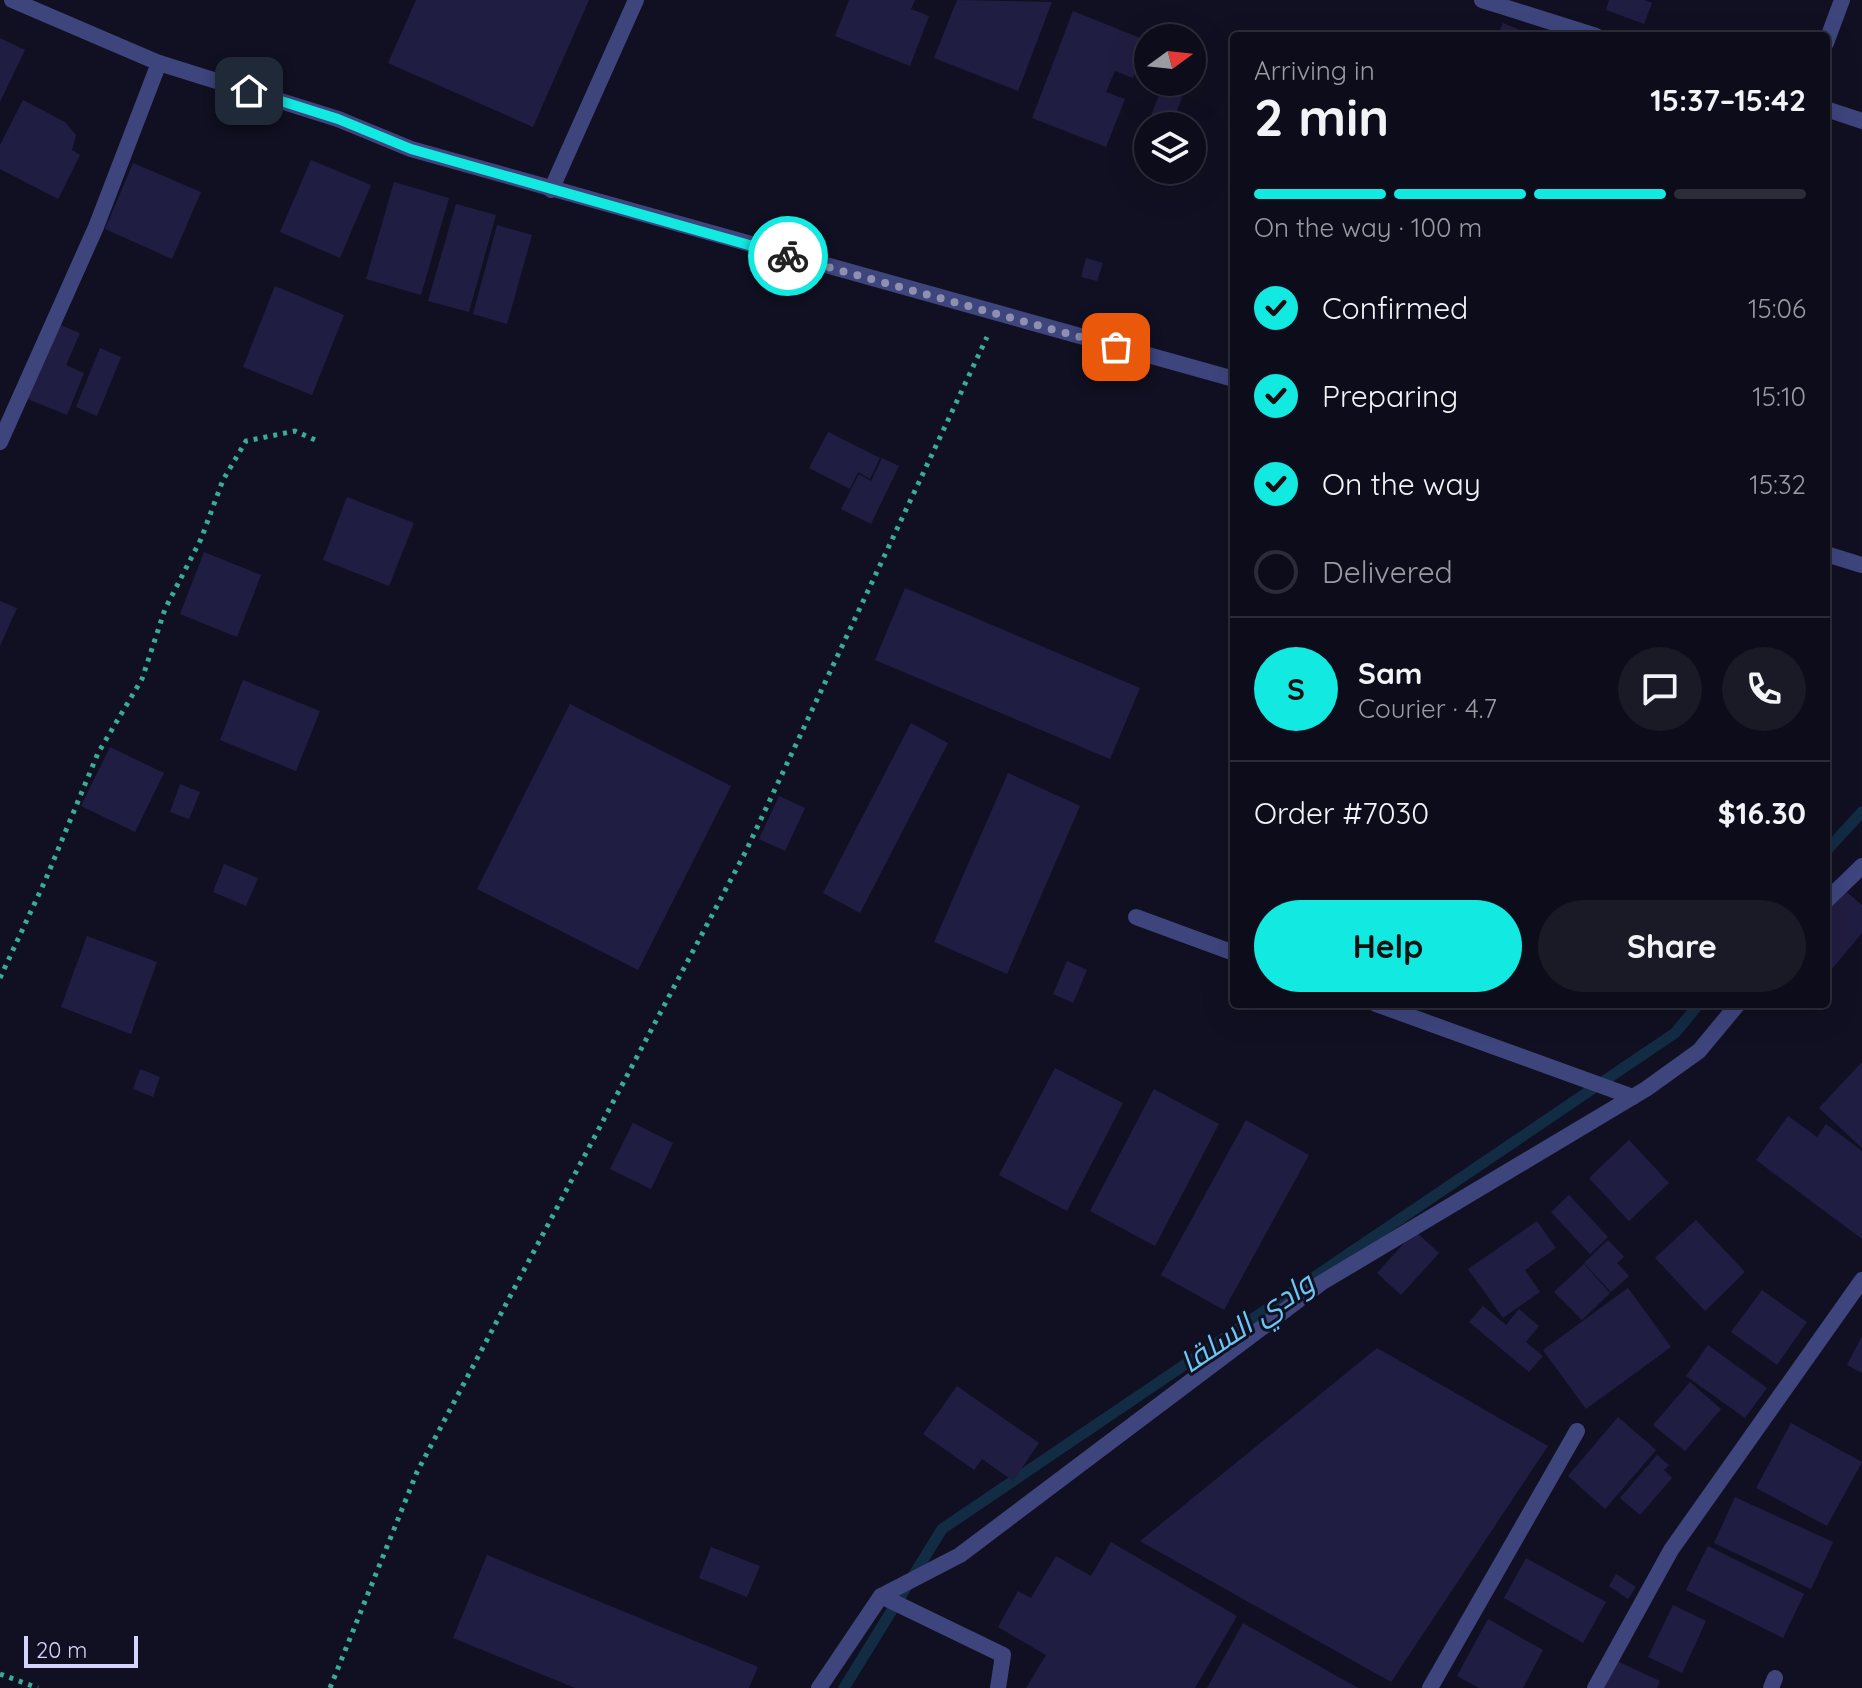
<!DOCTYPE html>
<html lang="en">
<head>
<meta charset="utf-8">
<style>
	body { margin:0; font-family:Quicksand,Cairo,sans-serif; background:#1a1a27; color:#f1f3f6; height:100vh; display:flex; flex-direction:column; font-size:30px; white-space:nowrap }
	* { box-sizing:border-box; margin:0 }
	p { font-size:26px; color:#9a9ba2 }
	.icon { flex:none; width:44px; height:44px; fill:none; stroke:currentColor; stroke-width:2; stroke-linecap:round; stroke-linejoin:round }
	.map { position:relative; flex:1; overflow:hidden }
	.details { position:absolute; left:1230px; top:32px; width:600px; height:976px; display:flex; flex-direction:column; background:#0c0c1a; border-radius:8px; box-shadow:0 8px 32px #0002,0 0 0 2px #2c2c39 }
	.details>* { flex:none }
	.needle { width:52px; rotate:75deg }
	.controls { position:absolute; left:1134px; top:24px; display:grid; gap:16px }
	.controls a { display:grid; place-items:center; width:72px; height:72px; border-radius:50%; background:#0c0c1a; box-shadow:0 8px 32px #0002,0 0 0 2px #2c2c39; font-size:40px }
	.scale { position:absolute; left:24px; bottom:20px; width:114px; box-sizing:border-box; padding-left:8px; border:4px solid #d4d5fc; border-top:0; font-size:22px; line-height:28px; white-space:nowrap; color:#d4d5fc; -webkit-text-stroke:6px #101022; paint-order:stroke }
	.pin { position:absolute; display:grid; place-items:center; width:68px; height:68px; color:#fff; margin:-34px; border-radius:16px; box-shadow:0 4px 12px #0006 }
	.courier { position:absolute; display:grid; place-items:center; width:80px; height:80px; margin:-40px; border:6px solid #12eae1; border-radius:50%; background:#fff; color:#222; box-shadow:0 2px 10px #0007 }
	.head em { font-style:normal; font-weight:800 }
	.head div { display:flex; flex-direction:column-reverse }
	.head { display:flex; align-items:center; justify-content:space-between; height:136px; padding:0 24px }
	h1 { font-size:52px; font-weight:800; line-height:60px }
	.bar { display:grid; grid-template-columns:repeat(4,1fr); gap:12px 8px; align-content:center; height:96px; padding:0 24px }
	.bar i { height:10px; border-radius:6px; background:#2c2c39 }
	.bar .selected { background:#12eae1 }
	.bar p { grid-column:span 4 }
	.line { display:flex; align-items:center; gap:20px; padding:0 24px; border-top:2px solid #2c2c39 }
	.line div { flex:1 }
	.round { display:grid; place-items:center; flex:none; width:84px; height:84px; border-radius:42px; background:#1a1a27 }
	ol { padding:0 24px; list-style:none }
	li { display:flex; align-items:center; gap:24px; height:88px }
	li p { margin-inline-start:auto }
	li .icon { padding:8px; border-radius:50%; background:#12eae1; color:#111; stroke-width:4 }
	li:last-child { color:#9a9ba2 }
	li i { width:44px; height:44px; border:4px solid #2c2c39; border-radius:50% }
	.cta { display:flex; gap:16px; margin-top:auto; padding:16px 24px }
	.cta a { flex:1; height:92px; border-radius:48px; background:#12eae1; color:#111; font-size:32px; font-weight:800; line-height:92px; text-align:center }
	.cta a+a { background:#1a1a27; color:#f1f3f6 }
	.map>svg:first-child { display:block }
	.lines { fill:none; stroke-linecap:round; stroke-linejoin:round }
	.stream { stroke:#122c44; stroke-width:11 }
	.building { fill:#201d42 }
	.path { stroke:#38ac95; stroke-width:5; stroke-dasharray:4 6; stroke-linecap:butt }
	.service { stroke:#3e457d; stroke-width:16 }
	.minor { stroke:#3e457d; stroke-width:16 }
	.tertiary { stroke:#3e457d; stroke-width:16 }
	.done { stroke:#8f90b0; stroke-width:8; stroke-dasharray:0 14.4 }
	.route { stroke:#12eae1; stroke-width:10 }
	.labels { text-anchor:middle; stroke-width:6; stroke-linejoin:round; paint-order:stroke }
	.water-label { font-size:30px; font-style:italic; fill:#6bc7f3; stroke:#101022 }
</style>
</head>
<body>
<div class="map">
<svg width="1862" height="1688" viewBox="0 0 1862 1688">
	<rect width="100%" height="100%" fill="#101022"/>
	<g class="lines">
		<!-- stream -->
		<g class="stream">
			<path d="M1826 851 1862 812"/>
			<path d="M844 1688 942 1529 1675 1033 1699 1004"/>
		</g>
	</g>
	<!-- building -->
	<g class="building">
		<path d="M416 0H589L533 127 388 63Z"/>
		<path d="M849 0H915L911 9 929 16 910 66 835 36Z"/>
		<path d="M957 0 1052 2 1018 91 934 58Z"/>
		<path d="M1609 0H1644L1652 3 1644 24 1606 10Z"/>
		<path d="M1073 11 1148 41 1133 78 1115 71 1106 92 1125 99 1106 147 1032 118Z"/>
		<path d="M1503 23 1525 32 1523 36H1497Z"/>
		<path d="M0 38 25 50 0 102Z"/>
		<path d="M1164 82H1188L1171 126H1147Z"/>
		<path d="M23 100 65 122 76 135 72 150 80 155 58 199 0 169V145Z"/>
		<path d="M311 160 371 185 340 258 280 232Z"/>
		<path d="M133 163 201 192 172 259 105 229Z"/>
		<path d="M394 182 449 198 421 295 366 279Z"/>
		<path d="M456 204 496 215 469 312 428 301Z"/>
		<path d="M497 225 532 235 507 324 473 314Z"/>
		<path d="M1086 258 1103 263 1097 281 1081 277Z"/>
		<path d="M275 286 344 315 312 395 243 367Z"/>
		<path d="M55 323 80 333 66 365 84 373 67 415 25 398Z"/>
		<path d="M100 348 121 357 97 416 76 407Z"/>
		<path d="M828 432 880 458 870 479 858 472 850 489 809 468Z"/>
		<path d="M882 458 899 466 871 524 841 509 859 474 871 481Z"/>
		<path d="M347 497 414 523 389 586 323 560Z"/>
		<path d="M204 552 261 575 237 637 180 614Z"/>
		<path d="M905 588 1140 688 1110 759 875 660Z"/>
		<path d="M0 601 17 608 0 646Z"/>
		<path d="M243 680 320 711 296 771 220 740Z"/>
		<path d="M570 704 731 786 638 970 477 889Z"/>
		<path d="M911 723 948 743 860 913 823 893Z"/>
		<path d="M110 747 164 773 135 832 81 806Z"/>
		<path d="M1008 773 1080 806 1007 974 934 942Z"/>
		<path d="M180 784 200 792 189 819 170 812Z"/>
		<path d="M779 796 805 808 785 851 759 839Z"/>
		<path d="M224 864 258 878 246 906 213 892Z"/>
		<path d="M1842 888 1862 905V933L1826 976V907Z"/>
		<path d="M87 936 157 962 131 1034 61 1007Z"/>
		<path d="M1067 961 1087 970 1073 1003 1053 994Z"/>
		<path d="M1862 1062V1148L1819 1108Z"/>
		<path d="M1055 1068 1123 1103 1067 1211 999 1175Z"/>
		<path d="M140 1069 160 1077 153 1097 133 1089Z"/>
		<path d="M1154 1089 1219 1124 1155 1246 1090 1211Z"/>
		<path d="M1788 1116 1817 1137 1826 1124 1862 1151V1239L1756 1160Z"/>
		<path d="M1246 1120 1309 1155 1224 1310 1161 1275Z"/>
		<path d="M633 1123 673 1143 651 1189 610 1169Z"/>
		<path d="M1629 1140 1669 1183 1629 1221 1589 1178Z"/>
		<path d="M1569 1195 1608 1237 1590 1254 1551 1212Z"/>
		<path d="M1696 1220 1745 1272 1705 1311 1655 1258Z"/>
		<path d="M1537 1221 1556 1248 1525 1270 1540 1292 1503 1318 1468 1269Z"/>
		<path d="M1415 1231 1439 1253 1401 1295 1377 1273Z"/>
		<path d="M1608 1240 1624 1257 1617 1263 1629 1276 1611 1292 1584 1263Z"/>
		<path d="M1584 1264 1610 1293 1582 1320 1554 1292Z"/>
		<path d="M1628 1288 1671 1347 1586 1409 1543 1350Z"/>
		<path d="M1762 1290 1807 1322 1777 1365 1731 1332Z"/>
		<path d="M1483 1306 1506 1325 1519 1309 1539 1326 1526 1342 1543 1356 1529 1372 1469 1322Z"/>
		<path d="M1862 1336V1373L1847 1365Z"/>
		<path d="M1708 1345 1767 1388 1745 1418 1686 1376Z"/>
		<path d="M1377 1348 1548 1446 1391 1682 1140 1541Z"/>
		<path d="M1690 1382 1721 1409 1685 1451 1653 1425Z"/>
		<path d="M957 1386 1039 1443 1013 1481 982 1459 974 1470 923 1434Z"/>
		<path d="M1618 1417 1656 1450 1605 1509 1568 1476Z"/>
		<path d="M1791 1423 1862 1462 1827 1526 1756 1488Z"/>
		<path d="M1657 1455 1669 1465 1664 1470 1672 1478 1640 1515 1620 1498Z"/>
		<path d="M1735 1497 1833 1542 1811 1589 1714 1543Z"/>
		<path d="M1111 1542 1237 1616 1195 1688H1026L1046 1655 998 1627 1018 1591 1031 1598 1056 1556 1091 1576Z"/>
		<path d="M1708 1546 1804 1594 1783 1638 1686 1590Z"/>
		<path d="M711 1547 760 1566 747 1597 699 1578Z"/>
		<path d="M487 1555 758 1667 749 1688H575L453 1638Z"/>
		<path d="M1526 1558 1606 1602 1583 1643 1504 1598Z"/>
		<path d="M1616 1574 1636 1587 1628 1599 1609 1586Z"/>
		<path d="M1673 1605 1706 1621 1682 1673 1648 1657Z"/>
		<path d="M1488 1619 1543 1650 1523 1688H1479L1457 1676Z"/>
		<path d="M1243 1623 1358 1688H1207Z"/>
		<path d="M1617 1661 1660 1681 1657 1688H1604Z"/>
	</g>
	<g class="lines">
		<!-- path -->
		<g class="path">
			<path d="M0 978 45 881 98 753 142 679 165 609 201 539 223 480 246 441 295 431 320 442"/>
			<path d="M0 1674 38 1688"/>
			<path d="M330 1688 417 1472 746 851 987 337"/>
		</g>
		<!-- service -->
		<g class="service">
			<path d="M0 442 96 227 159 63"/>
			<path d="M1826 901 1862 866"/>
			<path d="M1136 917 1234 953"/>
			<path d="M1376 1004 1633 1097"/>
			<path d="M881 1596 1003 1655 998 1688"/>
			<path d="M819 1688 881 1596 960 1555 1321 1283 1646 1089 1699 1051 1738 1004"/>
			<path d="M1430 1688 1577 1431"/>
			<path d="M1771 1688 1775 1678"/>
		</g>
		<!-- minor -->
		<g class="minor">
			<path d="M1482 0 1596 36"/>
			<path d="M1826 43 1842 0"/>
			<path d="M1826 109 1862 121"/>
			<path d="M551 190 636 0"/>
			<path d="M1595 1688 1671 1550 1862 1280"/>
		</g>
		<!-- tertiary -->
		<g class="tertiary">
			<path d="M12 0 159 63 338 119 411 149 1234 379"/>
			<path d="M1826 554 1862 565"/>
		</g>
	</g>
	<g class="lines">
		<!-- done -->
		<path class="done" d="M788 256 1116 347"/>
		<!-- route -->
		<path class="route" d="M249 91 338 119 411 149 788 256"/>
	</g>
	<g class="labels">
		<!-- water labels -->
		<g class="water-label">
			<text transform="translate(1247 1323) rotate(-34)" y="10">وادي السلقا</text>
		</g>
	</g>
</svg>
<div class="controls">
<a><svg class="needle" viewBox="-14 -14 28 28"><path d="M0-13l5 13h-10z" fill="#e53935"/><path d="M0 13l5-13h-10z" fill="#9a9ba2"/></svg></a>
<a><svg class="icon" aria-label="layers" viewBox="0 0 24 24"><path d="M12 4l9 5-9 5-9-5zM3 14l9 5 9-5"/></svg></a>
</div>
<div class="scale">20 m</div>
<div class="pin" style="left:1116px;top:347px;background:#ea580c"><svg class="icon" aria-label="bag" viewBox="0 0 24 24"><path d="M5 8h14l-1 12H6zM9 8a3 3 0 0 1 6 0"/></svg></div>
<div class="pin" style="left:249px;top:91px;background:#1f2937"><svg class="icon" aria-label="home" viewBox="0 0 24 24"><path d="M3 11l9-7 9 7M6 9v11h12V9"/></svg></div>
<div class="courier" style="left:788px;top:256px"><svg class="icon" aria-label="bike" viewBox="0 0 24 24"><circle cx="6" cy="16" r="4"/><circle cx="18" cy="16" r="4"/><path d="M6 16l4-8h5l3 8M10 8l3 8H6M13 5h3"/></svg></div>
<section class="details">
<div class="head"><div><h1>2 min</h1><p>Arriving in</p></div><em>15:37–15:42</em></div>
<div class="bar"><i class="selected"></i><i class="selected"></i><i class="selected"></i><i></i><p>On the way · 100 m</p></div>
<ol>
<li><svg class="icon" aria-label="check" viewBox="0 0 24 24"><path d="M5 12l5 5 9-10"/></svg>Confirmed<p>15:06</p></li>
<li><svg class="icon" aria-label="check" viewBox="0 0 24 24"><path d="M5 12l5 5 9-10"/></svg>Preparing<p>15:10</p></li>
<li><svg class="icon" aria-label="check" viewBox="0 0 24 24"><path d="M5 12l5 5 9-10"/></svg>On the way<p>15:32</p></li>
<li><i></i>Delivered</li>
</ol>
<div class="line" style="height:144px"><b class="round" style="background:#12eae1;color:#111">S</b><div><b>Sam</b><p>Courier · 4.7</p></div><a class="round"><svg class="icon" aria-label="chat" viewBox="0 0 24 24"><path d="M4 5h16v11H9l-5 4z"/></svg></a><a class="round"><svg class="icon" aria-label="phone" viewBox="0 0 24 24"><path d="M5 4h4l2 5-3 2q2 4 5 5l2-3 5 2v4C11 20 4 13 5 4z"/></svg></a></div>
<div class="line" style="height:104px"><div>Order #7030</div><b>$16.30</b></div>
<div class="cta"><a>Help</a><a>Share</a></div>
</section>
</div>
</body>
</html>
